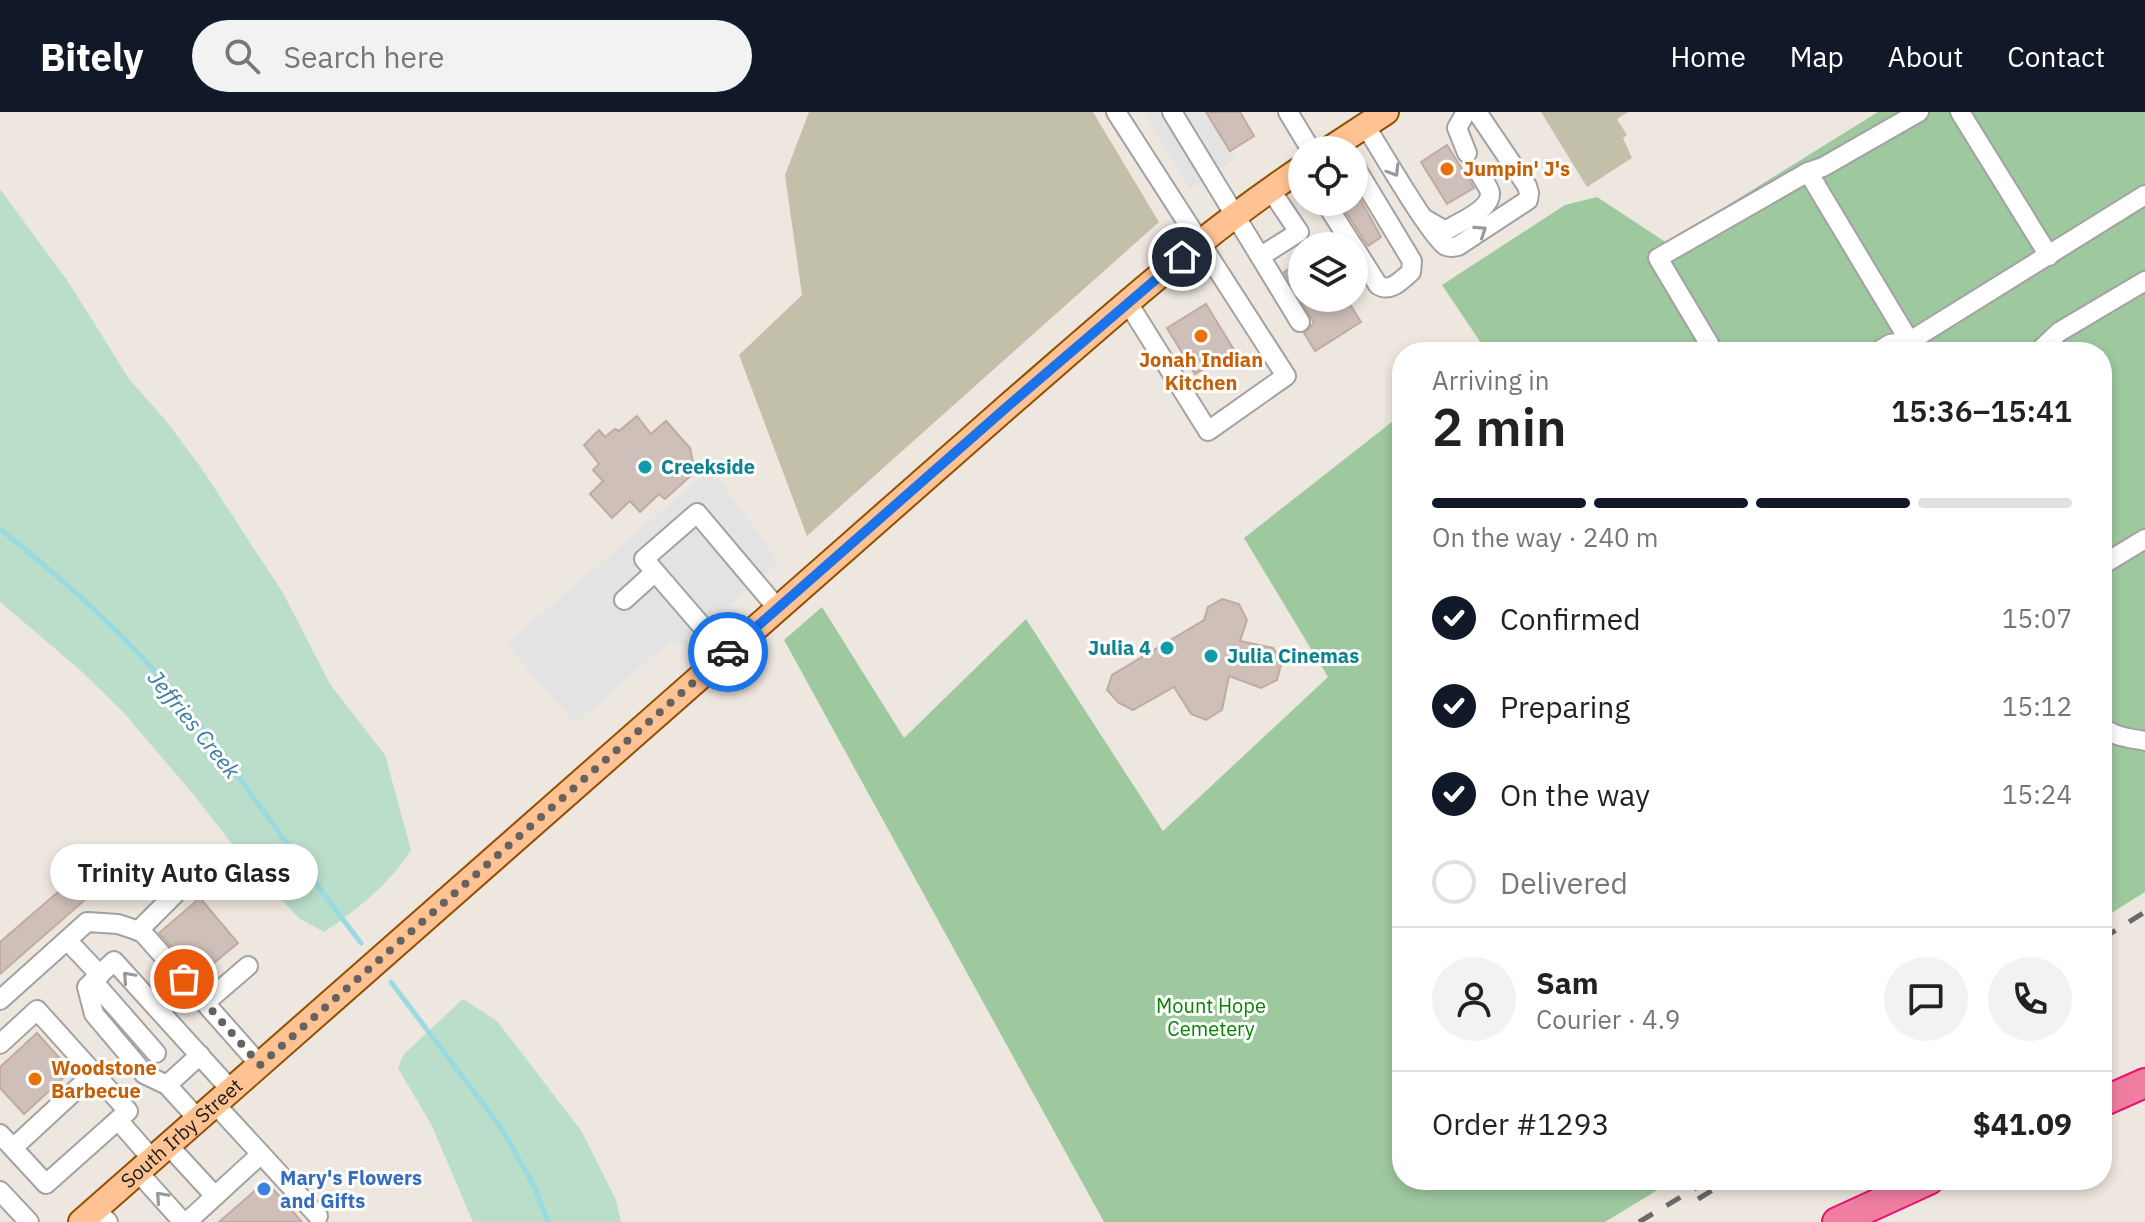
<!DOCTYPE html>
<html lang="en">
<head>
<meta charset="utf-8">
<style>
	body { margin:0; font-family:"IBM Plex Sans",sans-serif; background:#f2f2f2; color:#222; height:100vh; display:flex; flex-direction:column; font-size:30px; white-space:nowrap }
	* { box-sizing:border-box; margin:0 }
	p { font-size:26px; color:#767676 }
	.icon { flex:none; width:44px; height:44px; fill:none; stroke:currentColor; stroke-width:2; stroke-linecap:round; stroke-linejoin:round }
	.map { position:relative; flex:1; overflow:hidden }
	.sheet { position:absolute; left:1392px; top:230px; width:720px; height:848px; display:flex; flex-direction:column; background:#fff; border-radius:32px; box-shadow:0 4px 12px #0003 }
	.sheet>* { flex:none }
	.tools { position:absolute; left:1288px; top:24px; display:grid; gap:16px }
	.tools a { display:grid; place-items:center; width:80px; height:80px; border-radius:50%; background:#fff; box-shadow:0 4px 12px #0003; font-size:40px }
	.pin { position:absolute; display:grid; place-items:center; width:68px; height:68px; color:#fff; margin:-34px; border:4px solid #fff; border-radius:50%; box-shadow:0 2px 8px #0007 }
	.courier { position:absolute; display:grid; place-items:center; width:80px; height:80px; margin:-40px; border:6px solid #1a73e8; border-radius:50%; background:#fff; color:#222; box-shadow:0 2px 10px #0007 }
	.bubble { position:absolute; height:56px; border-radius:28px; background:#fff; box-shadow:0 4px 12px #0003; font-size:26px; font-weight:600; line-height:56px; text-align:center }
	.overview em { font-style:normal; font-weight:600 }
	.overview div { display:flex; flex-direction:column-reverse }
	.overview { display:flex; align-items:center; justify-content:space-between; height:136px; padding:0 40px }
	h1 { font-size:52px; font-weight:600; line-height:60px }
	.bar { display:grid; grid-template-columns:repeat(4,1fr); gap:12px 8px; align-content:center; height:96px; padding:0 40px }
	.bar i { height:10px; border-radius:6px; background:#e0e0e0 }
	.bar .current { background:#111827 }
	.bar p { grid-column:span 4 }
	.line { display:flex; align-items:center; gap:20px; padding:0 40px; border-top:2px solid #e0e0e0 }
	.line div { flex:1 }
	.round { display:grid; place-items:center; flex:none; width:84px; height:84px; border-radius:42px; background:#f2f2f2 }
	ol { padding:0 40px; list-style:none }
	li { display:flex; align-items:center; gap:24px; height:88px }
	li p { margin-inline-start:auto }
	li .icon { padding:8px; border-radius:50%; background:#111827; color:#fff; stroke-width:4 }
	li:last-child { color:#767676 }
	li i { width:44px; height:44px; border:4px solid #e0e0e0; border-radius:50% }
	header { display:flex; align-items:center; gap:48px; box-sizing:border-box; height:112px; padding:0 40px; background:#111827; color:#fff }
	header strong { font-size:38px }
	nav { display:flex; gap:44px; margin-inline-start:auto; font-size:28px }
	.search { width:560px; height:72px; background:#f2f2f2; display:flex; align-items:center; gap:20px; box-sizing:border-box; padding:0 28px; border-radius:44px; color:#767676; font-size:30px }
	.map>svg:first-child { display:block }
	.construction { fill:#c3c0aa }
	.wetland { fill:#badec9 }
	.cemetery { fill:#9ec99f }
	.parking { fill:#e3e3e3 }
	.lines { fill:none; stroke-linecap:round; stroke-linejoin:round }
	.stream { stroke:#9adae1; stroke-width:5 }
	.building { fill:#cebfb8; stroke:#c1aba0; stroke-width:2 }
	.minor-casing { stroke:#a2a2a2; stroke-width:22 }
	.major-casing { stroke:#924f00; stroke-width:28 }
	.highway-casing { stroke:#e71276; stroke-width:32 }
	.minor { stroke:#fff; stroke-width:18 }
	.major { stroke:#ffc393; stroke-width:24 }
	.highway { stroke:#ef7ea1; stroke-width:28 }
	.rail { stroke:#696969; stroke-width:5; stroke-dasharray:16 16; stroke-linecap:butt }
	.oneway { stroke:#989898 }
	.done { stroke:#656260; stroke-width:8; stroke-dasharray:0 14.4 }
	.route { stroke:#1a73e8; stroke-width:10 }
	.food-dot { fill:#e8710a; stroke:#fff; stroke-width:3 }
	.culture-dot { fill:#0f9aa8; stroke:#fff; stroke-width:3 }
	.shop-dot { fill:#3f7fe0; stroke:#fff; stroke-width:3 }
	.labels { text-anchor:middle; stroke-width:6; stroke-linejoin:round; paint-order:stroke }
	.food-label { font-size:20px; font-weight:bold; fill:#c56008; stroke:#fff; text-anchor:start }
	.culture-label { font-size:20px; font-weight:bold; fill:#0d838f; stroke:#fff; text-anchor:start }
	.park-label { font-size:20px; fill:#068200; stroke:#fff }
	.street-label { font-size:20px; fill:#1b1b1b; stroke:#fff }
	.shop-label { font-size:20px; font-weight:bold; fill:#366cbe; stroke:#fff; text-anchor:start }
	.water-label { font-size:22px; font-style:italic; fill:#3a7ca3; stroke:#fff }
</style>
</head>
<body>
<header>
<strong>Bitely</strong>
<div class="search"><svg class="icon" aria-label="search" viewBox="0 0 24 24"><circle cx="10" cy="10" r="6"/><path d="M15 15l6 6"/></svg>Search here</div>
<nav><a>Home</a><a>Map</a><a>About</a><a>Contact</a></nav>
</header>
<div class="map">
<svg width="2145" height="1110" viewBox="0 0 2145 1110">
	<rect width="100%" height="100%" fill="#eee7df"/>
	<!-- construction -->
	<g class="construction">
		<path d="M809 0H1093L1159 110 807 424 739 243 802 183 785 63Z"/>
		<path d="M1541 0H1628L1617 7 1627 23 1623 26 1632 46 1587 75Z"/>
	</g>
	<!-- wetland -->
	<g class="wetland">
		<path d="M0 77 69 171 129 267 167 310 202 357 283 481 330 572 385 643 411 738C392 769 355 800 324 820L300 807 255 761 193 682 124 601 79 557 0 490Z"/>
		<path d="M463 887 497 909 582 1020 616 1088 621 1110H473L432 1014 398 956 403 943Z"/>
	</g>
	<!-- cemetery -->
	<g class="cemetery">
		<path d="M1878 0H2145V780L2102 807V240H1482L1485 237 1442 173 1565 93 1597 85 1667 131Z"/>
		<path d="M1402 302V1068H1674L1605 1110H1104L784 528 822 495 904 626 1026 507 1163 719 1328 565 1244 426Z"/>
	</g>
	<!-- parking -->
	<g class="parking">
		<path d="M1143 0H1206L1235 47 1190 77Z"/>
		<path d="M711 357 779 450 683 534 670 529 575 612 506 532Z"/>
	</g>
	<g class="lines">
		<!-- stream -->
		<g class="stream">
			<path d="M0 417C65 469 129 525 181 590 244 668 299 752 361 831"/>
			<path d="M391 870 502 1017 534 1074 548 1110"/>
		</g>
	</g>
	<!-- building -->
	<g class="building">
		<path d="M1206 0H1240L1254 24 1230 39Z"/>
		<path d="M1447 33 1474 76 1447 92 1421 50Z"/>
		<path d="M1360 87 1381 125 1368 134 1344 97Z"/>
		<path d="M1302 148V186H1346L1361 210 1315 239 1304 221 1314 211 1284 160Z"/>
		<path d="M1206 192 1234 238 1195 262 1167 216Z"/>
		<path d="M637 304 651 322 666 309 690 336 695 360 665 387 659 382 640 400 630 389 612 406 590 382 603 369 593 358 599 352 584 333 599 318 605 325 615 317 619 319Z"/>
		<path d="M1222 487 1239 492 1247 508 1240 529 1273 536 1282 549 1277 568 1261 576 1229 564 1222 598 1206 608 1191 602 1174 575 1133 598 1119 591 1107 578 1112 563 1204 508 1208 495Z"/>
		<path d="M79 762 94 780 0 862V830Z"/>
		<path d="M200 786 238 831 198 864 159 821Z"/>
		<path d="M37 921 71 959 24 1002 0 976V955Z"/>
		<path d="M266 1069 302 1110H219Z"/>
	</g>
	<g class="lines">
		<defs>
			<g id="minor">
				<path d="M1116 0 1286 264 1208 319 1128 191"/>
				<path d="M1172 0 1300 210"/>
				<path d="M1288 0 1311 38"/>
				<path d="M1466 0 1457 16 1467 41"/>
				<path d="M1960 0 2049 144"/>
				<path d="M1365 13C1377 32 1433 128 1446 134 1450 136 1453 135 1458 134L1528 88 1529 81 1527 74 1477 0"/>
				<path d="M1354 53 1412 149 1411 160C1401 168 1391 181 1378 173L1354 135"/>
				<path d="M1808 60 1823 55 1919 0"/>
				<path d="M1325 90 1353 134"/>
				<path d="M1425 107 1442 117H1449C1461 109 1491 98 1490 81 1489 75 1483 68 1480 62"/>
				<path d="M1261 144 1299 120 1270 77"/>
				<path d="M1714 240 1658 146 1808 60 1916 240"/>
				<path d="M1877 240 1890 232 1910 229 2145 83"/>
				<path d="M2038 240 2059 220 2145 169"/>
				<path d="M2102 453 2145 427"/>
				<path d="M624 488 655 460"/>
				<path d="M726 542 644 447 697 401 778 497"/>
				<path d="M2102 615C2114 625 2130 626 2145 629"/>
				<path d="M138 819 175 782"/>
				<path d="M67 828 100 863"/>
				<path d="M93 869 156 941"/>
				<path d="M0 888 87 810 118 812 142 820 260 953"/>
				<path d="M205 891 248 854"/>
				<path d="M0 932 37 898 128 999 46 1072 0 1022"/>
				<path d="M138 954 94 902 87 875 114 849 231 978"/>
				<path d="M144 962 167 973 198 1007"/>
				<path d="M167 973 200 943"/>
				<path d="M215 992 318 1104"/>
				<path d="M118 1008 152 1047"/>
				<path d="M168 1033 215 1084"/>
				<path d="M13 1036 94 961"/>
				<path d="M138 1060 183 1110"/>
				<path d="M0 1079 29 1110"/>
				<path d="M96 1097 108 1110"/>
				<path d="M187 1110 261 1042"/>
			</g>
			<g id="major">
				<path d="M1328 38 1386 0"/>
				<path id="s1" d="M81 1110 1008 294C1103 212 1197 126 1302 56"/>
			</g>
			<g id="highway">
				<path d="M2102 990 2145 971"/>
				<path d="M1837 1110 1929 1068"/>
			</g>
		</defs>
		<!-- minor casing -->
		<use href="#minor" class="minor-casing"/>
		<!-- major casing -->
		<use href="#major" class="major-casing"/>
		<!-- highway casing -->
		<use href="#highway" class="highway-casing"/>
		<!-- minor -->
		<use href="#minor" class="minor"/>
		<!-- major -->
		<use href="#major" class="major"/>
		<!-- highway -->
		<use href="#highway" class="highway"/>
		<!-- rail -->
		<g class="rail">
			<path d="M2102 827 2145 800"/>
			<path d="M1698 1087 1729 1068"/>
			<path d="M1639 1110 1709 1068"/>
		</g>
	</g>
	<!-- one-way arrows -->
	<defs><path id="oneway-chevron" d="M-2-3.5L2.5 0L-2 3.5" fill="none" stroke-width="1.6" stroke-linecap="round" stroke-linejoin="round" transform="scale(2)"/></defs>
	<g class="oneway">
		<use href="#oneway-chevron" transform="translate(1394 59) rotate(58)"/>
		<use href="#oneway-chevron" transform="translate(1481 119) rotate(-34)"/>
		<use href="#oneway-chevron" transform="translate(128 865) rotate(-132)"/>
		<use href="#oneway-chevron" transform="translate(161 1085) rotate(-132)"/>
	</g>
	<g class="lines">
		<!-- done -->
		<path class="done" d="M184 867 260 953 728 540"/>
		<!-- route -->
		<path class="route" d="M728 540 1008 294 1182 145"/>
	</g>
	<!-- markers -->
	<g class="food-dot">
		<circle cx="1447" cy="57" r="8"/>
		<circle cx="1201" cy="224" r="8"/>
		<circle cx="35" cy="967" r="8"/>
	</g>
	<g class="culture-dot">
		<circle cx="645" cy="355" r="8"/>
		<circle cx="1167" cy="536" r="8"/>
		<circle cx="1211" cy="544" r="8"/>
	</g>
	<circle class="shop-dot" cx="264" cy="1077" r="8"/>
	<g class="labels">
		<!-- food labels -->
		<g class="food-label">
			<text x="1463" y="64">Jumpin' J's</text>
			<text x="1201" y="255" text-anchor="middle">Jonah Indian<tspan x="1201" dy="23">Kitchen</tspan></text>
			<text x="51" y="963">Woodstone<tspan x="51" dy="23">Barbecue</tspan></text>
		</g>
		<!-- culture labels -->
		<g class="culture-label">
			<text x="661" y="362">Creekside</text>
			<text x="1151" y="543" text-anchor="end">Julia 4</text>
			<text x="1227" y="551">Julia Cinemas</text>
		</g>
		<!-- park labels -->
		<g class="park-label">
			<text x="1211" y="901">Mount Hope<tspan x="1211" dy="23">Cemetery</tspan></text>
		</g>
		<!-- street labels -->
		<g class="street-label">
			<text dy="7" stroke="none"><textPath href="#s1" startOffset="134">South Irby Street</textPath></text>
		</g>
		<!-- shop labels -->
		<g class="shop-label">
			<text x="280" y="1073">Mary's Flowers<tspan x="280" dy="23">and Gifts</tspan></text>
		</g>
		<!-- water labels -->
		<g class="water-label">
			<text transform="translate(194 612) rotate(51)" y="8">Jeffries Creek</text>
		</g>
	</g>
</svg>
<div class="tools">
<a><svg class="icon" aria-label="locate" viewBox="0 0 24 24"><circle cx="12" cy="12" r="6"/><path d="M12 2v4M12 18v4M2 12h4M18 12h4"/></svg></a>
<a><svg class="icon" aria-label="layers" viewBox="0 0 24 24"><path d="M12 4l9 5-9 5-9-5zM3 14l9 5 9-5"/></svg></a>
</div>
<div class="pin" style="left:184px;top:867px;background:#ea580c"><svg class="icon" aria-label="bag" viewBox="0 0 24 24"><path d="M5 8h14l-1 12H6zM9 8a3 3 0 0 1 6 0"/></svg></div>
<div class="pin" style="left:1182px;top:145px;background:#1f2937"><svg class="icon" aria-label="home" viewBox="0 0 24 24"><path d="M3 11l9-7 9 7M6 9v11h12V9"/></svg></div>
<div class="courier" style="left:728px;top:540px"><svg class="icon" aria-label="car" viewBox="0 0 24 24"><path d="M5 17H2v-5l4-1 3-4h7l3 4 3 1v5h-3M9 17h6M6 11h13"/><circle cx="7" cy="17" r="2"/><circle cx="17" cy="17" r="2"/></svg></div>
<div class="bubble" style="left:50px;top:732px;width:268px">Trinity Auto Glass</div>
<section class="sheet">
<div class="overview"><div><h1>2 min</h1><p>Arriving in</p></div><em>15:36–15:41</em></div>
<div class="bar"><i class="current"></i><i class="current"></i><i class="current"></i><i></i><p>On the way · 240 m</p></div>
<ol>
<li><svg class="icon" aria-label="check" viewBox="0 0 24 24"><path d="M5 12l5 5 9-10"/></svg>Confirmed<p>15:07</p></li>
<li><svg class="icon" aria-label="check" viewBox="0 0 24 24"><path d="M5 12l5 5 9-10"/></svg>Preparing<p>15:12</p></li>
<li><svg class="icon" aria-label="check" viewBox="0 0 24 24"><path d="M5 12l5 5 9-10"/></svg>On the way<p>15:24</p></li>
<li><i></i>Delivered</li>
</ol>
<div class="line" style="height:144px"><a class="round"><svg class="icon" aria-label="person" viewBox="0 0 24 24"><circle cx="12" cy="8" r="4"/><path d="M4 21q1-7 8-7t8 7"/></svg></a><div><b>Sam</b><p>Courier · 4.9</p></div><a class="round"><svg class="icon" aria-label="chat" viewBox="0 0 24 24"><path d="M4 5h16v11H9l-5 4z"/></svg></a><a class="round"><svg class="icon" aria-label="phone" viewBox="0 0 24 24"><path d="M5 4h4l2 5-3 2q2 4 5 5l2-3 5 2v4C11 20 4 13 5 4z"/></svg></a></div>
<div class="line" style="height:104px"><div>Order #1293</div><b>$41.09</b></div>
</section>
</div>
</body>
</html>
